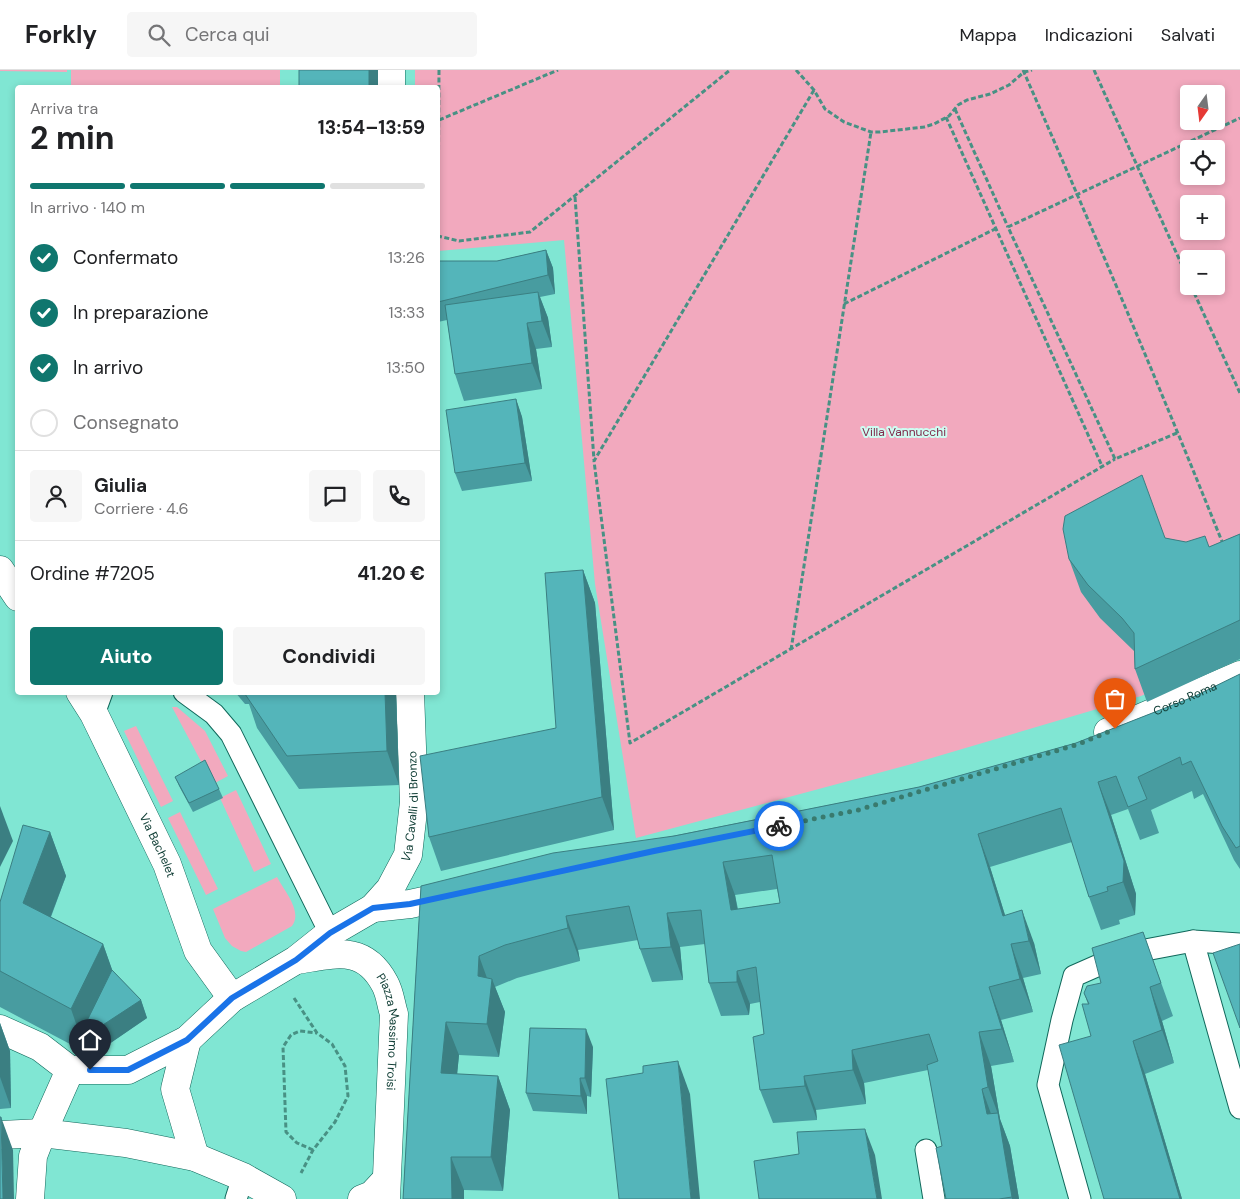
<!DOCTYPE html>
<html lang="it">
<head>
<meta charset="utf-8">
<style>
	body { margin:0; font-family:"DM Sans",sans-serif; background:#f6f6f6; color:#202124; height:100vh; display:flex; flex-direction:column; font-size:19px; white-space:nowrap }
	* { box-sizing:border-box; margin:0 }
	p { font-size:16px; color:#757577 }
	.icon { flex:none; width:28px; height:28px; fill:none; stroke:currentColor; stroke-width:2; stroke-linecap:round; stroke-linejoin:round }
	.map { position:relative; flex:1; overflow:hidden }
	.details { position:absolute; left:15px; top:15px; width:425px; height:610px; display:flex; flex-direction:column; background:#fff; border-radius:5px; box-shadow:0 2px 8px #0003 }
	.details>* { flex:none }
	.needle { width:32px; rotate:194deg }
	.tools { position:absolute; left:1180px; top:15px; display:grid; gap:10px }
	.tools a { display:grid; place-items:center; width:45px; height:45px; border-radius:5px; background:#fff; box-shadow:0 2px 8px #0003; font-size:25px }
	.pin { position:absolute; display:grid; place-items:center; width:42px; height:42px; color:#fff; margin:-51px -21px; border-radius:50% 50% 50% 0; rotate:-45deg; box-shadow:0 0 5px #0007 }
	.pin .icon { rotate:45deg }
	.courier { position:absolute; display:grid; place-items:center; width:50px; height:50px; margin:-25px; border:4px solid #1a73e8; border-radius:50%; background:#fff; color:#222; box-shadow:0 1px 6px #0007 }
	.headline em { font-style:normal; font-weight:700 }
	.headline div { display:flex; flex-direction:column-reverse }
	.headline { display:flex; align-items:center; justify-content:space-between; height:85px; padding:0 15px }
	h1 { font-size:32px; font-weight:700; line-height:38px }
	.bar { display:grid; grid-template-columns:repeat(4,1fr); gap:8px 5px; align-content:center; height:60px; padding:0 15px }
	.bar i { height:6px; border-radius:4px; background:#e0e0e0 }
	.bar .current { background:#0f766e }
	.bar p { grid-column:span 4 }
	.line { display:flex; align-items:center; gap:12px; padding:0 15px; border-top:1px solid #e0e0e0 }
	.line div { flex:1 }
	.round { display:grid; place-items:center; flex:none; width:52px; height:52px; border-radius:5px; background:#f6f6f6 }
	ol { padding:0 15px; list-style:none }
	li { display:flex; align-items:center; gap:15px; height:55px }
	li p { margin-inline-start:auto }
	li .icon { padding:5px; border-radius:50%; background:#0f766e; color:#fff; stroke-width:4 }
	li:last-child { color:#757577 }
	li i { width:28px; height:28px; border:2px solid #e0e0e0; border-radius:50% }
	.action { display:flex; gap:10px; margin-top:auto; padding:10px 15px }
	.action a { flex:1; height:58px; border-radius:5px; background:#0f766e; color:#fff; font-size:20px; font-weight:700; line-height:58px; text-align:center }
	.action a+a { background:#f6f6f6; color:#202124 }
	header { display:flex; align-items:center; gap:30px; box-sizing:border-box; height:70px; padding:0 25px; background:#fff; border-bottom:1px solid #e0e0e0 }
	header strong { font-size:24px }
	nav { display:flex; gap:28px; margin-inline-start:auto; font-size:18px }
	.search { width:350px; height:45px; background:#f6f6f6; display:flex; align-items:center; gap:12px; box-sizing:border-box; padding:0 18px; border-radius:5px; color:#757577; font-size:19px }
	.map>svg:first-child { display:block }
	.green { fill:#f2a9be; fill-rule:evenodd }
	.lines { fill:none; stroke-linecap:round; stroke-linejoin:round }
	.lane-casing { stroke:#10685b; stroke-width:23 }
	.street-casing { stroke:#10685b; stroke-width:29 }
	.path { stroke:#489184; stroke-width:3; stroke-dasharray:5 2.5; stroke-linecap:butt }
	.lane { stroke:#fff; stroke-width:21 }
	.street { stroke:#fff; stroke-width:28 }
	.wall { fill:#489ca0; fill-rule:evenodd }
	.shaded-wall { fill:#3b7f82 }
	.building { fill:#54b5ba; stroke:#3b7f82; fill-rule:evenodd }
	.done { stroke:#397a6e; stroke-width:5; stroke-dasharray:0 9 }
	.route { stroke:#1a73e8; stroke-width:6 }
	.labels { text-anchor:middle; stroke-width:4; stroke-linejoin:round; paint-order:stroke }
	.park-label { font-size:12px; fill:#7f2a4a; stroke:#cefdf2 }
	.street-label { font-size:12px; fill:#134038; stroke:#cefdf2 }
</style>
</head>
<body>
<header>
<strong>Forkly</strong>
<div class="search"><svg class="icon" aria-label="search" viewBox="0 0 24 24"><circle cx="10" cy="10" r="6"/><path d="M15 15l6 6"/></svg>Cerca qui</div>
<nav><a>Mappa</a><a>Indicazioni</a><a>Salvati</a></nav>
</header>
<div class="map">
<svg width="1240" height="1129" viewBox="0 0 1240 1129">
	<rect width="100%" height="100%" fill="#80e6d3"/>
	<!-- green -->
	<g class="green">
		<path d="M0 0H67V2L0 1Z"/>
		<rect x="71" y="0" width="209" height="17"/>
		<path d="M415 0H1240V580L1141 626 908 695 636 768 595 514 564 170 438 181V18L415 17ZM1189 24H1216V51H1189ZM1189 79H1216V106H1189ZM1189 134H1216V161H1189ZM1189 189H1216V216H1189Z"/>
		<path d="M172 637H177L205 661 228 706 213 714Z"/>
		<path d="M136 656 173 731 161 737 124 661Z"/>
		<path d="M236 720 271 794 254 802 220 728Z"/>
		<path d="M180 742 218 819 206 825 168 748Z"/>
		<path d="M277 807C284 821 303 841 292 856L246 882 241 881 232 876 225 868 213 839Z"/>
	</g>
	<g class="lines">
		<defs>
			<g id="lane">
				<path d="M184 622 214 644 231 664 330 863"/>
				<path d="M94 644 102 622"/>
				<path d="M1193 871 1240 1038"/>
				<path d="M926 1080 934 1129"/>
				<path d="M236 1129 243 1107"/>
				<path d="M1080 1129 1048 1015 1062 950 1074 906 1124 884 1193 871 1240 874"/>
			</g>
			<g id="street">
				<path d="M391 18V0"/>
				<path d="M0 500 18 527"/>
				<path id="s1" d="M80 622 94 644 167 794 198 881 232 928"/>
				<path id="s2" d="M1108 662 1240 605"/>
				<path d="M373 838 410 834 456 824"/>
				<path id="s3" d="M297 890C335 884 364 874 385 914 390 923 391 935 394 944L386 1129"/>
				<path d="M0 959 40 977 70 1000"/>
				<path d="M187 970 175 1019 195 1087"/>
				<path id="s4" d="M70 1000H128L187 970 232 928 296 890 330 863 373 838 390 819 408 785 414 732 410 622"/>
				<path d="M0 1065 42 1063 126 1073 195 1087 243 1107 282 1129"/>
				<path d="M30 1129 33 1086 42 1063 70 1000"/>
				<path d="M362 1129 372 1125 386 1110"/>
			</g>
		</defs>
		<!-- lane casing -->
		<use href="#lane" class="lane-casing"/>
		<!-- street casing -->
		<use href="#street" class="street-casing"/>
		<!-- path -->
		<g class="path">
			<path d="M439 0 438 166 459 171 530 162 730 0"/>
			<path d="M796 0 814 20 825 39 844 52 871 62H880L924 57 934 54 949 46 958 35 967 30 990 24 1009 15 1024 2 1032 0"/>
			<path d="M1023 0C1092 157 1159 315 1223 474"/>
			<path d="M1094 0 1189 211"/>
			<path d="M814 20 594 391 630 673 1115 389"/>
			<path d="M955 39 1008 157"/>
			<path d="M946 47 1102 396"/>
			<path d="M439 50 558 0"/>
			<path d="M575 127 594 390"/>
			<path d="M1191 216 1240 323"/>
			<path d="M844 234 995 159"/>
			<path d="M1177 363 1115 389 1008 157 1240 48"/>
			<path d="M791 580 871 62"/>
			<path d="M294 928 317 963 332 974 345 996 348 1026 335 1052 313 1080 301 1103"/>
			<path d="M313 1080 297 1073 286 1062 283 977 291 965 300 961 317 963"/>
		</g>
		<!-- lane -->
		<use href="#lane" class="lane"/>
		<!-- street -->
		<use href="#street" class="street"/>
	</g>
	<!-- wall -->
	<g class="wall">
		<path d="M546 180 553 198 555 224 540 227 548 248 552 277 536 279 542 319 464 331 455 304 447 250 438 252V191H497Z"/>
		<path d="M516 329 522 347 532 411 462 421 455 403Z"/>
		<path d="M1240 464V589L1147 632 1135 599 1134 581 1100 548 1081 522 1069 489 1165 468 1209 477Z"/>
		<path d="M583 500 595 533 614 760 441 801 429 767 556 658Z"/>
		<path d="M1240 604V799L1234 790 1203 724 1194 729 1192 721 1151 740 1159 763 1140 770 1128 739 1111 745 1136 824 1135 845 1119 850 1120 854 1101 860 1089 827 1072 772 990 797 1005 845 1034 873 1041 904 1023 908 1033 942 1001 950 1014 992 991 996 1000 1049 1010 1076 1019 1129H946L942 1076 928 1000 864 1013 866 1034 816 1040 817 1050 773 1053 760 1020 764 964 760 932 750 934 749 945 721 946 709 913 705 874 680 877 683 910 652 912 640 879 638 870 578 880 580 891 517 908 495 917 505 942 499 987 459 985 457 1004 498 1006 510 1040 503 1121 464 1120V1129H403L421 816 919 717 1076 673 1193 627ZM777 819 780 833 738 839 735 825Z"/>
		<path d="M235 622H278V623L301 622H396L399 715 299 719 257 658 249 634H245Z"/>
		<path d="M175 707 219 719 223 728 193 742 179 716Z"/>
		<path d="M50 762 66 806 51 847 103 874 112 900 141 930 147 948 93 985 87 983 0 937V832Z"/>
		<path d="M1143 862 1173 946 1162 951 1174 993 1145 1004 1182 1129H1104L1091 966 1088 934 1084 923 1101 913Z"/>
		<path d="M0 953 10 981 11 1038 0 1039Z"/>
		<path d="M593 977 591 1027 587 1026V1044L533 1041 526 1023Z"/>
	</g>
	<!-- shaded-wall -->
	<g class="shaded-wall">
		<rect x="369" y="0" width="9" height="18"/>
		<path d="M546 180 553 198 555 224 548 205Z"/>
		<path d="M538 222 548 248 552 277 542 251Z"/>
		<path d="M527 253 536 279 542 319 532 293Z"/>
		<path d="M516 329 522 347 532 411 525 393Z"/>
		<path d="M583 500 595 533 614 760 602 727Z"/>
		<path d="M385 622H396L399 715 387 681Z"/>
		<path d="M1098 712 1111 745 1136 824 1135 845 1123 812Z"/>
		<path d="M0 736 13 771 0 797Z"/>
		<path d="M50 762 66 806 39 877 23 833Z"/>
		<path d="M978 764 990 797 1014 874 1003 846Z"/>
		<path d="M723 792 735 825 743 873 731 840Z"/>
		<path d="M1022 840 1034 873 1041 904 1029 871Z"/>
		<path d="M667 843 680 877 683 910 671 877Z"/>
		<path d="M566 846 578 880 580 891 568 858Z"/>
		<path d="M103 874 119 919 141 930 147 948 93 985 86 966 80 965 71 939Z"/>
		<path d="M1011 874 1023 908 1033 942 1020 909Z"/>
		<path d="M479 886 491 919 492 909 505 942 499 987 487 954 478 906Z"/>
		<path d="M737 901 750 934 749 945 737 912Z"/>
		<path d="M989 917 1001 950 1014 992 1002 959Z"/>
		<path d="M1150 917 1162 951 1174 993 1162 960Z"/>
		<path d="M446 952 459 985 454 1036 441 1003Z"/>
		<path d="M0 953 10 981 11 1038 0 1007Z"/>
		<path d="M586 959 593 977 591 1027 585 1008Z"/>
		<path d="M979 962 991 996 1000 1049 1010 1076 1019 1129H1012V1127L998 1044 988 1017Z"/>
		<path d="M1133 971 1145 1004 1182 1129H1180Z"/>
		<path d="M852 980 864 1013 866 1034 853 1000Z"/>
		<path d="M678 991 690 1024 700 1129H691Z"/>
		<path d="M498 1006 510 1040 503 1121 491 1087Z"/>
		<path d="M804 1006 816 1040 817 1050 805 1016Z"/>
		<path d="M580 1008 587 1026V1044L581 1026Z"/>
		<path d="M982 1019 994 1052 987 1044Z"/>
		<path d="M1 1047 13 1080 14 1129H3Z"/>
		<path d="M865 1059 875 1085 882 1129H877Z"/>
		<path d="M451 1087 464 1120V1129H452Z"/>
	</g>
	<!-- building -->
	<g class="building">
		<rect x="299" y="0" width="70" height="18"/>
		<path d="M546 180 548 205 438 232V191H497Z"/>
		<path d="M538 222 542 251 527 253 532 293 455 304 445 235Z"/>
		<path d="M516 329 525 393 455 403 446 340Z"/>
		<path d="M1142 405 1165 468 1186 472 1205 466 1209 477 1240 464V550L1135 599 1134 563 1122 548 1088 515 1069 489 1063 459 1065 446Z"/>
		<path d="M583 500 602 727 429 767 420 686 556 658 545 503Z"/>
		<path d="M1240 604V776L1236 778 1222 756 1191 691 1182 695 1180 687 1138 707 1147 729 1128 737 1116 706 1098 712 1124 791 1123 812 1107 817 1108 821 1089 827 1061 738 978 764 1003 846 1022 840 1029 871 1011 874 1020 909 989 917 1002 959 979 962 988 1017 982 1019 987 1044 998 1043 1012 1127 999 1129H946L936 1078 942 1076 927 995 938 991 929 964 852 980 853 1000 804 1006 805 1016 760 1020 753 967 764 964 756 897 737 901V912L709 913 701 840 667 843 671 877 640 879 629 836 566 846 568 858 505 875 479 886 478 906 492 909 487 954 446 952 441 1003 498 1006 491 1087H451L452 1129H403L421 816 553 783 674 766 919 717 1076 673 1193 627ZM772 785 780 833 731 840 723 792Z"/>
		<path d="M301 622H385L387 681 287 686 245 624Z"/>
		<path d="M205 690 219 719 189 733 175 707Z"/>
		<path d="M23 755 50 762 23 833 103 874 71 939 0 901V832Z"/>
		<path d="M1143 862 1161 913 1150 917 1162 960 1133 971 1180 1129H1104L1059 975 1091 966 1082 934H1089L1084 923 1087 916 1101 913 1092 878Z"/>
		<path d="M1240 874V958L1213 883Z"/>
		<path d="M112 900 141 930 86 966 80 965Z"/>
		<path d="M530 958 586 959 585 1008H580L581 1026 526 1023Z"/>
		<path d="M678 991 691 1129H619L606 1009 643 1003V996Z"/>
		<path d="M0 1047H1L3 1129H0Z"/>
		<path d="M865 1059 877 1129H759L754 1091 799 1084 797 1062Z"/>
	</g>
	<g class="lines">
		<!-- done -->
		<path class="done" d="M779 756 858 740 1079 674 1115 659"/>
		<!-- route -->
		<path class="route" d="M90 1000H128L187 970 232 928 296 890 330 863 373 838 410 834 654 781 779 756"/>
	</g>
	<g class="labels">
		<!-- park labels -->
		<g class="park-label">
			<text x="904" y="366">Villa Vannucchi</text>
		</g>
		<!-- street labels -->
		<g class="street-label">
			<text dy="4" stroke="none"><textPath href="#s2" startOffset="84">Corso Roma</textPath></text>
			<text dy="4" stroke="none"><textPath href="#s4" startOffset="466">Via Cavalli di Bronzo</textPath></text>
			<text dy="4" stroke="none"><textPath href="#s1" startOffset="172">Via Bachelet</textPath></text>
			<text dy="4" stroke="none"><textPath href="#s3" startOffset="149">Piazza Massimo Troisi</textPath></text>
		</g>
	</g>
</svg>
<div class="tools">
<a><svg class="needle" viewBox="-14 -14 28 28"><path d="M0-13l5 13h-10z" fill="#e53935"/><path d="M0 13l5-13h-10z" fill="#757577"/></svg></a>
<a><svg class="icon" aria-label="locate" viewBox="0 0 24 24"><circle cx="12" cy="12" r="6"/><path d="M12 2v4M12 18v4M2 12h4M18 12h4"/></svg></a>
<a>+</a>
<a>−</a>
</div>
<div class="pin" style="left:1115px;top:659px;background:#ea580c"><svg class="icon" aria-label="bag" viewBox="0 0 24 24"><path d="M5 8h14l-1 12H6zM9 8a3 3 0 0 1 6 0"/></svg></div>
<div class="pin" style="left:90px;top:1000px;background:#1f2937"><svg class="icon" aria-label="home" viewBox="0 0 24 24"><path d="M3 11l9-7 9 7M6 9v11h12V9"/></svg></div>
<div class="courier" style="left:779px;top:756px"><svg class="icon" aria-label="bike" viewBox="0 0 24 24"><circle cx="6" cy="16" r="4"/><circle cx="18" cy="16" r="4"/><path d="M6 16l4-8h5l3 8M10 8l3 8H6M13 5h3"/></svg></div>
<section class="details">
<div class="headline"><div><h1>2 min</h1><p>Arriva tra</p></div><em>13:54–13:59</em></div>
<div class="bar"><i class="current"></i><i class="current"></i><i class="current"></i><i></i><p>In arrivo · 140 m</p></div>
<ol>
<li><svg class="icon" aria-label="check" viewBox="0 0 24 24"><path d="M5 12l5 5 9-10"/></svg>Confermato<p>13:26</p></li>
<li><svg class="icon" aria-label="check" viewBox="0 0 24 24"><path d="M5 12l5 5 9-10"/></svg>In preparazione<p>13:33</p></li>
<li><svg class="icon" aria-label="check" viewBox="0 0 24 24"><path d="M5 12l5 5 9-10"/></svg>In arrivo<p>13:50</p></li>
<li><i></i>Consegnato</li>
</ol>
<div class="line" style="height:90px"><a class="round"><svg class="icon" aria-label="person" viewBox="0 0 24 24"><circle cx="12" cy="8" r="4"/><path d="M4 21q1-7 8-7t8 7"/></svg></a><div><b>Giulia</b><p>Corriere · 4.6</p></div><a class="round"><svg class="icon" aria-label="chat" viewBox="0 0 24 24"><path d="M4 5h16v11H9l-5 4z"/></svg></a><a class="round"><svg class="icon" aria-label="phone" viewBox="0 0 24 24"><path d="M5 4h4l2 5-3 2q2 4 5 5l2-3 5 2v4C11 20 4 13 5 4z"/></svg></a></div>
<div class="line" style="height:65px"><div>Ordine #7205</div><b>41.20 €</b></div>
<div class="action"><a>Aiuto</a><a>Condividi</a></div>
</section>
</div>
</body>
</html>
